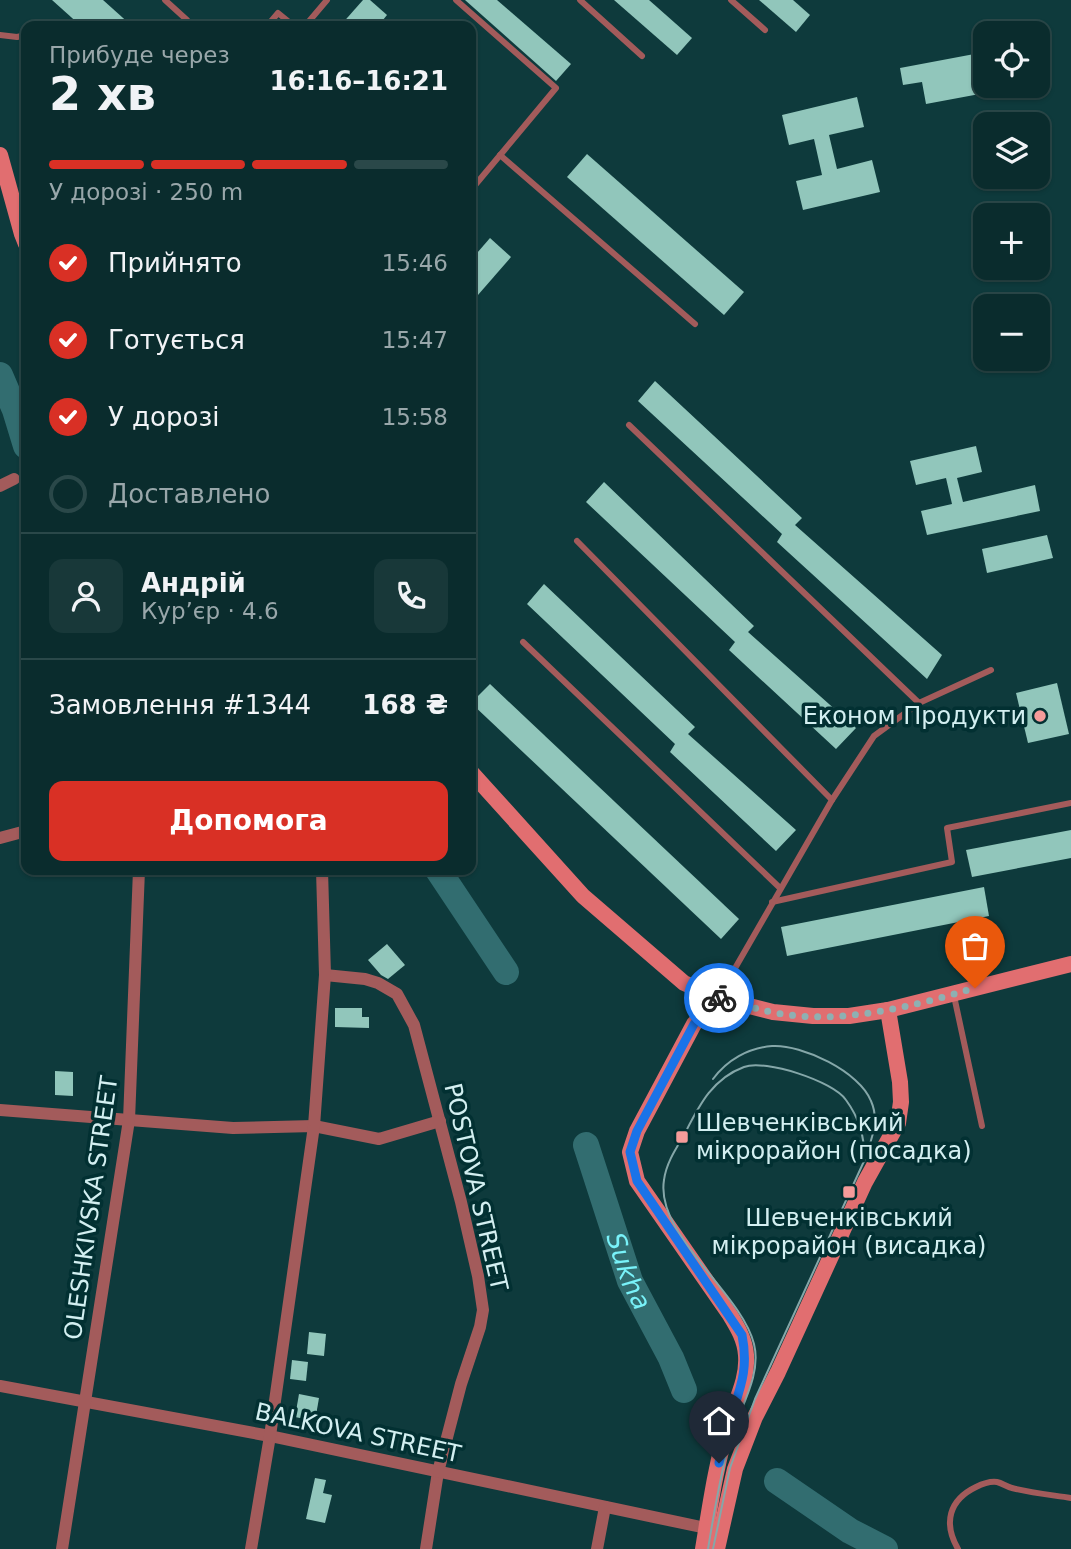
<!DOCTYPE html>
<html lang="uk">
<head>
<meta charset="utf-8">
<style>
	body { margin:0; font-family:"DejaVu Sans",sans-serif; background:#183839; color:#f1f3f6; height:100vh; display:flex; flex-direction:column; font-size:26px; white-space:nowrap }
	* { box-sizing:border-box; margin:0 }
	p { font-size:23px; color:#99a7aa }
	.icon { flex:none; width:38px; height:38px; fill:none; stroke:currentColor; stroke-width:2; stroke-linecap:round; stroke-linejoin:round }
	.map { position:relative; flex:1; overflow:hidden }
	.sheet { position:absolute; left:21px; top:21px; width:455px; height:854px; display:flex; flex-direction:column; background:#0a2c2d; border-radius:14px; box-shadow:0 2px 5px #0004,0 0 0 2px #2a4849 }
	.sheet>* { flex:none }
	.buttons { position:absolute; left:973px; top:21px; display:grid; gap:14px }
	.buttons a { display:grid; place-items:center; width:77px; height:77px; border-radius:14px; background:#0a2c2d; box-shadow:0 2px 5px #0004,0 0 0 2px #2a4849; font-size:35px }
	.pin { position:absolute; display:grid; place-items:center; width:60px; height:60px; color:#fff; margin:-72px -30px; border-radius:50% 50% 50% 0; rotate:-45deg; box-shadow:0 0 7px #0007 }
	.pin .icon { rotate:45deg }
	.courier { position:absolute; display:grid; place-items:center; width:70px; height:70px; margin:-35px; border:5px solid #1a73e8; border-radius:50%; background:#fff; color:#222; box-shadow:0 2px 9px #0007 }
	.overview em { font-style:normal; font-weight:700 }
	.overview div { display:flex; flex-direction:column-reverse }
	.overview { display:flex; align-items:center; justify-content:space-between; height:119px; padding:0 28px }
	h1 { font-size:46px; font-weight:700; line-height:52px }
	.bar { display:grid; grid-template-columns:repeat(4,1fr); gap:10px 7px; align-content:center; height:84px; padding:0 28px }
	.bar i { height:9px; border-radius:5px; background:#2a4849 }
	.bar .active { background:#d93025 }
	.bar p { grid-column:span 4 }
	.line { display:flex; align-items:center; gap:18px; padding:0 28px; border-top:2px solid #2a4849 }
	.line div { flex:1 }
	.round { display:grid; place-items:center; flex:none; width:74px; height:74px; border-radius:14px; background:#183839 }
	ol { padding:0 28px; list-style:none }
	li { display:flex; align-items:center; gap:21px; height:77px }
	li p { margin-inline-start:auto }
	li .icon { padding:7px; border-radius:50%; background:#d93025; color:#fff; stroke-width:4 }
	li:last-child { color:#99a7aa }
	li i { width:38px; height:38px; border:4px solid #2a4849; border-radius:50% }
	.button { display:flex; gap:14px; margin-top:auto; padding:14px 28px }
	.button a { flex:1; height:80px; border-radius:14px; background:#d93025; color:#fff; font-size:28px; font-weight:700; line-height:80px; text-align:center }
	.map>svg:first-child { display:block }
	.lines { fill:none; stroke-linecap:round; stroke-linejoin:round }
	.river { stroke:#326d70; stroke-width:26 }
	.building { fill:#91c6bb }
	.lane { stroke:#a35b5b; stroke-width:6 }
	.street { stroke:#a35b5b; stroke-width:12 }
	.secondary { stroke:#e16e70; stroke-width:16 }
	.tram { stroke:#85a7a9; stroke-width:2 }
	.done { stroke:#8eb0b2; stroke-width:7; stroke-dasharray:0 12.6 }
	.route { stroke:#1a73e8; stroke-width:9 }
	.poi-dot { fill:#f59b9a; stroke:#023032; stroke-width:2.5 }
	.labels { text-anchor:middle; stroke-width:7; stroke-linejoin:round; paint-order:stroke }
	.poi-label { font-size:24px; fill:#d3eff1; stroke:#023032; text-anchor:end }
	.street-label { font-size:24px; fill:#d3eff1; stroke:#023032 }
	.water-label { font-size:26px; font-style:italic; fill:#79f2f9; stroke:#023032 }
</style>
</head>
<body>
<div class="map">
<svg width="1071" height="1549" viewBox="0 0 1071 1549">
	<rect width="100%" height="100%" fill="#0e3a3c"/>
	<g class="lines">
		<!-- river -->
		<g class="river">
			<path d="M0 375 15 410 26 446"/>
			<path d="M438 870 506 972"/>
			<path id="s1" d="M586 1145 630 1281 671 1358 684 1390"/>
			<path d="M777 1481 850 1531 885 1549"/>
		</g>
	</g>
	<!-- building -->
	<g class="building">
		<path d="M52 0H103L132 26H81Z"/>
		<path d="M363 0H370L387 15 378 26H340Z"/>
		<path d="M465 0H497L571 64 556 81Z"/>
		<path d="M614 0H649L692 38 677 55Z"/>
		<path d="M759 0H793L810 15 796 32Z"/>
		<path d="M985 52V93L926 104 922 82 903 85 900 68Z"/>
		<path d="M857 97 864 127 829 135 837 169 872 160 880 192 803 210 796 181 822 175 814 139 789 145 782 115Z"/>
		<path d="M587 154 744 292 724 315 567 177Z"/>
		<path d="M490 238 511 257 471 303V260Z"/>
		<path d="M655 381 802 518 795 525 942 655 927 679 777 542 782 534 638 401Z"/>
		<path d="M976 446 982 472 957 478 963 502 1035 485 1040 511 927 535 921 511 952 504 946 478 916 485 910 461Z"/>
		<path d="M604 482 754 626 748 632 856 728 836 749 729 650 735 642 586 502Z"/>
		<path d="M1047 535 1053 558 987 573 982 549Z"/>
		<path d="M544 584 695 727 688 734 796 830 776 851 670 752 675 744 527 604Z"/>
		<path d="M1057 683 1069 734 1028 743 1016 693Z"/>
		<path d="M490 684 739 919 721 939 471 703Z"/>
		<path d="M1071 830V858L972 877 966 850Z"/>
		<path d="M984 887 989 916 787 956 781 927Z"/>
		<path d="M387 944 405 965 388 979 381 975 368 960Z"/>
		<path d="M335 1008H362V1017H369V1028L335 1027Z"/>
		<path d="M55 1071 73 1072V1096L55 1095Z"/>
		<path d="M309 1332 326 1334 324 1356 307 1354Z"/>
		<path d="M292 1360 308 1362 306 1381 290 1379Z"/>
		<path d="M299 1394 319 1398 315 1421 295 1417Z"/>
		<path d="M315 1478 326 1480 323 1493 332 1495 325 1523 306 1519Z"/>
	</g>
	<g class="lines">
		<!-- lane -->
		<g class="lane">
			<path d="M165 0 187 20"/>
			<path d="M456 0 556 88 471 190"/>
			<path d="M580 0 642 56"/>
			<path d="M731 0 765 30"/>
			<path d="M267 26 278 13 294 26"/>
			<path d="M305 26 327 0"/>
			<path d="M0 35 17 37 26 35"/>
			<path d="M500 155 695 324"/>
			<path d="M629 425 919 703"/>
			<path d="M577 541 832 800"/>
			<path d="M523 642 780 888"/>
			<path d="M772 902 952 862 947 828 1071 803"/>
			<path d="M719 996 832 800 874 736 919 703 991 670"/>
			<path d="M954 996 982 1126"/>
			<path d="M958 1549C943 1523 949 1500 976 1487 982 1484 990 1481 997 1482 1002 1483 1007 1487 1012 1488 1031 1493 1052 1495 1071 1498"/>
		</g>
		<!-- street -->
		<g class="street">
			<path d="M0 486 14 479"/>
			<path d="M0 838 26 831"/>
			<path d="M325 975 365 979 378 983 397 994 414 1025 461 1202 478 1276 483 1310 480 1327 461 1384 438 1472 426 1549"/>
			<path d="M0 1110 233 1128 314 1126 379 1139 440 1121"/>
			<path d="M0 1386 270 1436 706 1528"/>
			<path d="M62 1549 129 1120 139 870"/>
			<path d="M251 1549 270 1436 314 1126 325 975 322 870"/>
			<path d="M597 1549 605 1507"/>
		</g>
		<!-- secondary -->
		<g class="secondary">
			<path d="M0 155 22 234 26 244"/>
			<path d="M471 772 583 896 684 983 718 998 773 1012 813 1016H849L888 1010 1071 964"/>
			<path d="M703 1549C710 1507 716 1463 729 1422 736 1400 748 1379 746 1355 745 1340 738 1328 730 1315L637 1181 630 1152 637 1131 694 1024 718 998"/>
			<path d="M717 1549 735 1469 755 1417 778 1372 865 1182 898 1123 901 1102 900 1082 888 1010"/>
		</g>
		<!-- tram -->
		<g class="tram">
			<path d="M713 1079C727 1060 748 1048 772 1046 802 1044 860 1072 871 1101 879 1119 873 1135 867 1153"/>
			<path d="M708 1549C714 1513 720 1475 730 1440 739 1409 762 1376 754 1344 741 1292 655 1235 664 1180 666 1164 675 1150 683 1137 698 1108 711 1079 744 1067 765 1059 833 1081 846 1100 860 1119 864 1137 865 1159L755 1399 730 1468 713 1549"/>
		</g>
	</g>
	<g class="lines">
		<!-- done -->
		<path class="done" d="M719 998C736 1003 754 1008 771 1012 839 1026 910 1007 975 988"/>
		<!-- route -->
		<path class="route" d="M719 998 694 1024 637 1131 630 1152 637 1181 742 1335C749 1370 740 1388 730 1420 725 1434 722 1449 719 1463"/>
	</g>
	<!-- markers -->
	<g class="poi-dot">
		<circle cx="1040" cy="716" r="7"/>
		<rect x="675" y="1130" width="14" height="14" rx="3.5"/>
		<rect x="842" y="1185" width="14" height="14" rx="3.5"/>
	</g>
	<g class="labels">
		<!-- poi labels -->
		<g class="poi-label">
			<text x="1026" y="724">Економ Продукти</text>
			<text x="696" y="1131" text-anchor="start">Шевченківський<tspan x="696" dy="28">мікрорайон (посадка)</tspan></text>
			<text x="849" y="1226" text-anchor="middle">Шевченківський<tspan x="849" dy="28">мікрорайон (висадка)</tspan></text>
		</g>
		<!-- street labels -->
		<g class="street-label">
			<text transform="translate(476 1187) rotate(77)" y="8">POSTOVA STREET</text>
			<text transform="translate(91 1208) rotate(-82)" y="8">OLESHKIVSKA STREET</text>
			<text transform="translate(358 1433) rotate(12)" y="8">BALKOVA STREET</text>
		</g>
		<!-- water labels -->
		<g class="water-label">
			<text dy="9" stroke="none"><textPath href="#s1" startOffset="133">Sukha</textPath></text>
		</g>
	</g>
</svg>
<div class="buttons">
<a><svg class="icon" aria-label="locate" viewBox="0 0 24 24"><circle cx="12" cy="12" r="6"/><path d="M12 2v4M12 18v4M2 12h4M18 12h4"/></svg></a>
<a><svg class="icon" aria-label="layers" viewBox="0 0 24 24"><path d="M12 4l9 5-9 5-9-5zM3 14l9 5 9-5"/></svg></a>
<a>+</a>
<a>−</a>
</div>
<div class="pin" style="left:975px;top:988px;background:#ea580c"><svg class="icon" aria-label="bag" viewBox="0 0 24 24"><path d="M5 8h14l-1 12H6zM9 8a3 3 0 0 1 6 0"/></svg></div>
<div class="pin" style="left:719px;top:1463px;background:#1f2937"><svg class="icon" aria-label="home" viewBox="0 0 24 24"><path d="M3 11l9-7 9 7M6 9v11h12V9"/></svg></div>
<div class="courier" style="left:719px;top:998px"><svg class="icon" aria-label="bike" viewBox="0 0 24 24"><circle cx="6" cy="16" r="4"/><circle cx="18" cy="16" r="4"/><path d="M6 16l4-8h5l3 8M10 8l3 8H6M13 5h3"/></svg></div>
<section class="sheet">
<div class="overview"><div><h1>2 хв</h1><p>Прибуде через</p></div><em>16:16–16:21</em></div>
<div class="bar"><i class="active"></i><i class="active"></i><i class="active"></i><i></i><p>У дорозі · 250 m</p></div>
<ol>
<li><svg class="icon" aria-label="check" viewBox="0 0 24 24"><path d="M5 12l5 5 9-10"/></svg>Прийнято<p>15:46</p></li>
<li><svg class="icon" aria-label="check" viewBox="0 0 24 24"><path d="M5 12l5 5 9-10"/></svg>Готується<p>15:47</p></li>
<li><svg class="icon" aria-label="check" viewBox="0 0 24 24"><path d="M5 12l5 5 9-10"/></svg>У дорозі<p>15:58</p></li>
<li><i></i>Доставлено</li>
</ol>
<div class="line" style="height:126px"><a class="round"><svg class="icon" aria-label="person" viewBox="0 0 24 24"><circle cx="12" cy="8" r="4"/><path d="M4 21q1-7 8-7t8 7"/></svg></a><div><b>Андрій</b><p>Кур’єр · 4.6</p></div><a class="round"><svg class="icon" aria-label="phone" viewBox="0 0 24 24"><path d="M5 4h4l2 5-3 2q2 4 5 5l2-3 5 2v4C11 20 4 13 5 4z"/></svg></a></div>
<div class="line" style="height:91px"><div>Замовлення #1344</div><b>168 ₴</b></div>
<div class="button"><a>Допомога</a></div>
</section>
</div>
</body>
</html>
